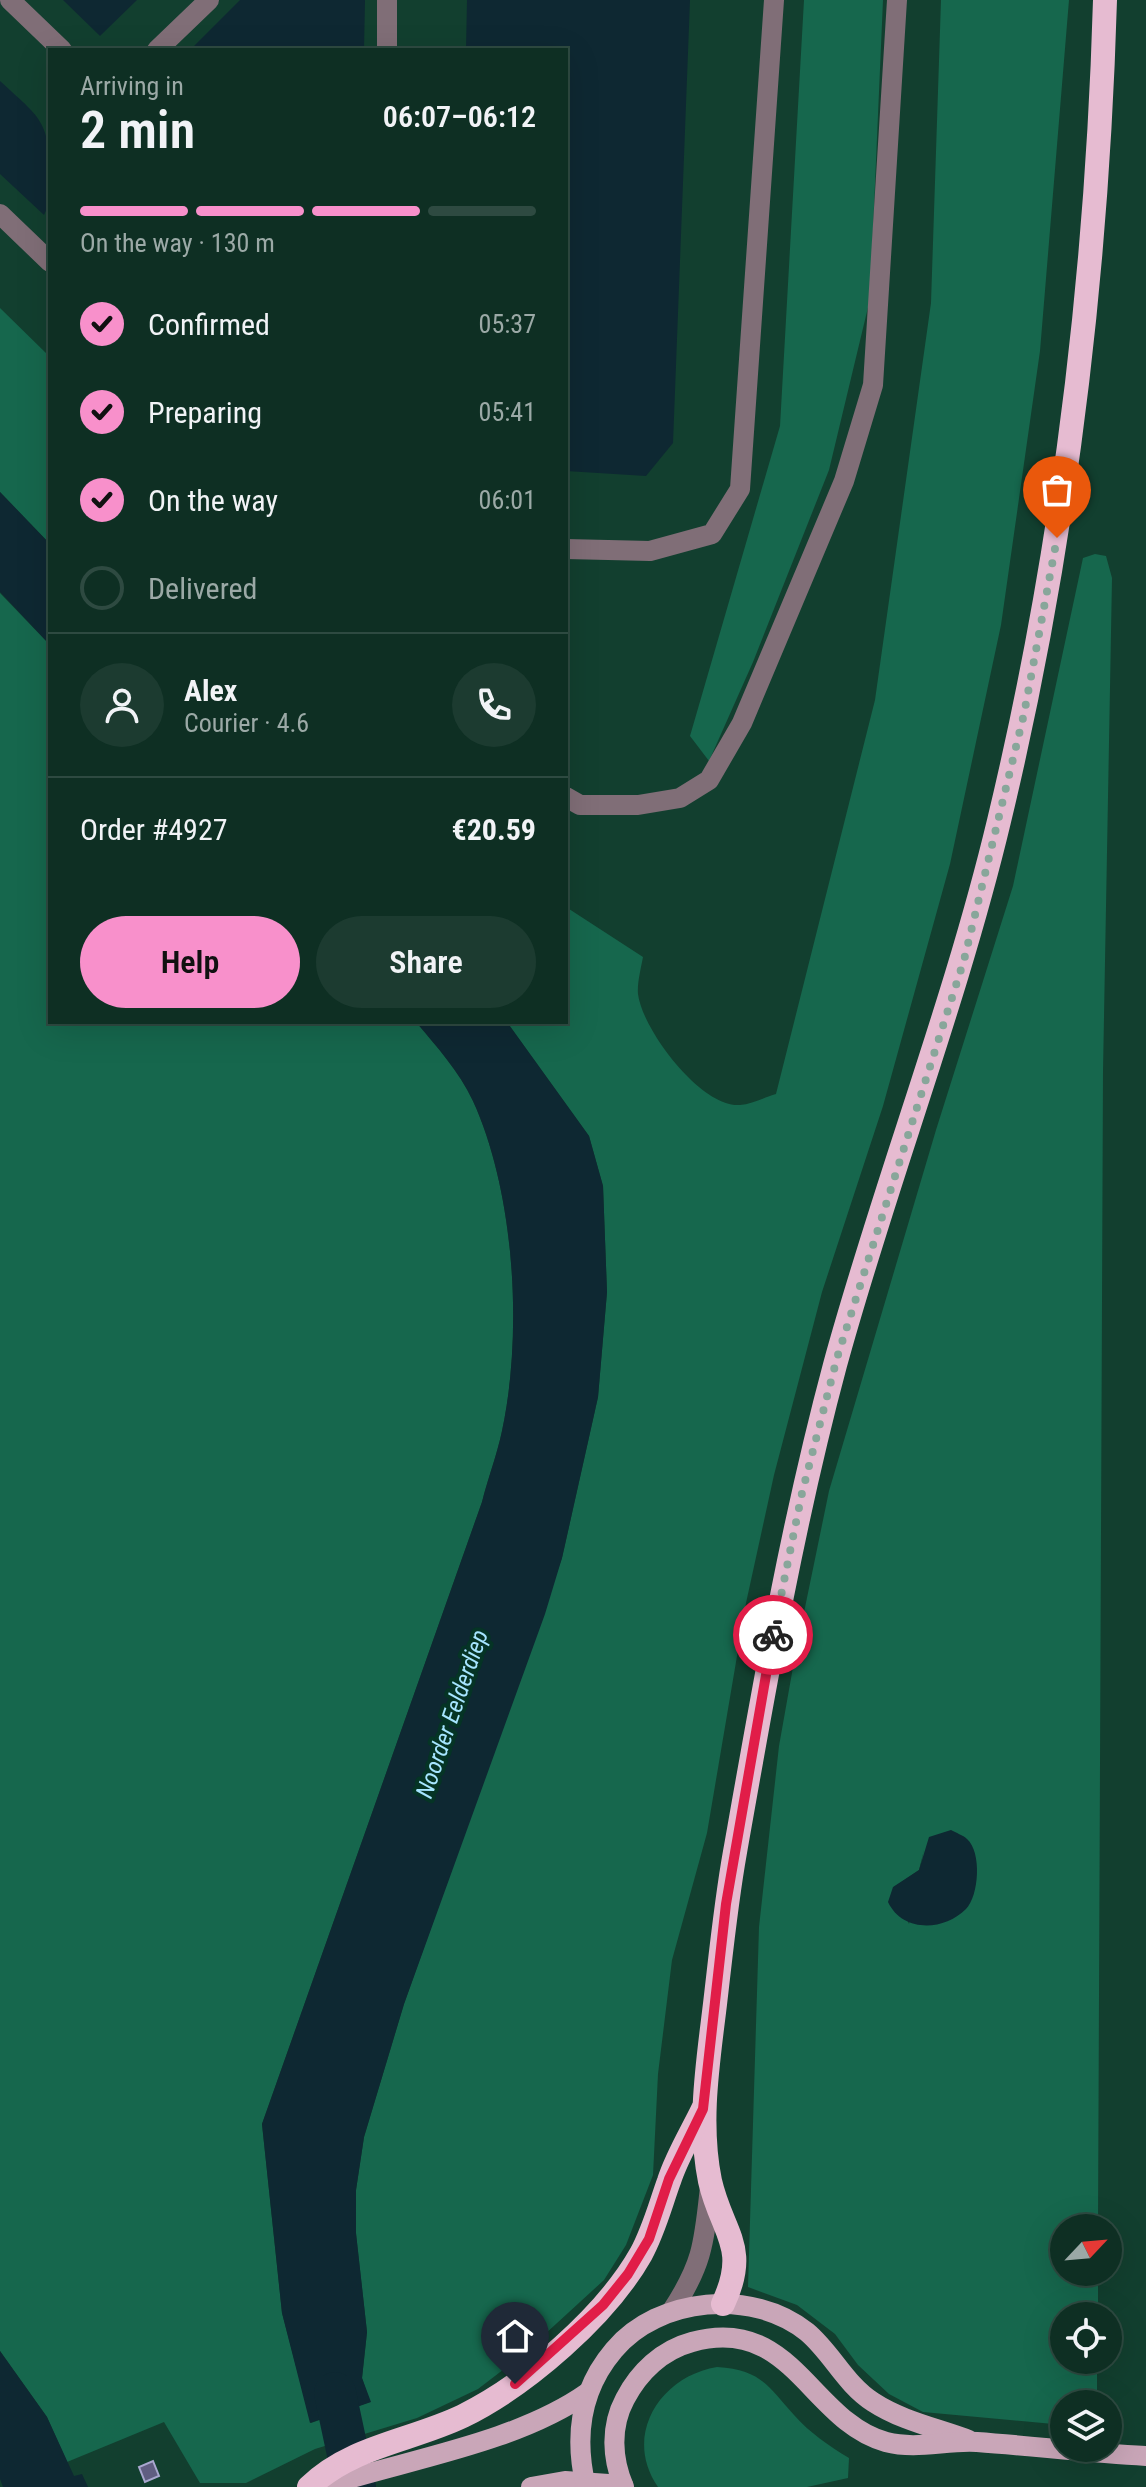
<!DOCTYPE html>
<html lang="en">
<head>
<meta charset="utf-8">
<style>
	body { margin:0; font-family:"Roboto Condensed",sans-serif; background:#1c3b30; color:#f1f3f6; height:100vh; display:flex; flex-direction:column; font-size:30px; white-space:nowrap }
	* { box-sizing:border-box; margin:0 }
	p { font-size:26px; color:#9ba9a6 }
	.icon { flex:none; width:44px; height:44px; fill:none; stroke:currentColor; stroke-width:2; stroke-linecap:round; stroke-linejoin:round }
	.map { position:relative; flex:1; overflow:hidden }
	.panel { position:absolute; left:48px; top:48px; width:520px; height:976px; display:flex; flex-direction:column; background:#0e2f23; border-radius:0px; box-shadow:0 8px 32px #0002,0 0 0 2px #2e4a41 }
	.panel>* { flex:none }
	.needle { width:52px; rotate:64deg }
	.fabs { position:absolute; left:1050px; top:2214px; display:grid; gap:16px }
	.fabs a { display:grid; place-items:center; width:72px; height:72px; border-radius:50%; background:#0e2f23; box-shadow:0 8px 32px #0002,0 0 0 2px #2e4a41; font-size:40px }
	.pin { position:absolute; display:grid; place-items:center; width:68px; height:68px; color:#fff; margin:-82px -34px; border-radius:50% 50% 50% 0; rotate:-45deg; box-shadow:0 0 8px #0007 }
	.pin .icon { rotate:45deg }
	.courier { position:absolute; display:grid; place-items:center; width:80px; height:80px; margin:-40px; border:6px solid #e11d48; border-radius:50%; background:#fff; color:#222; box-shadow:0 2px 10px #0007 }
	.headline em { font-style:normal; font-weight:600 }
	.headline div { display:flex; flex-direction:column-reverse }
	.headline { display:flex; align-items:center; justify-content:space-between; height:136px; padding:0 32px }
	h1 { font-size:52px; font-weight:600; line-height:60px }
	.bar { display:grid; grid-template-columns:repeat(4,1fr); gap:12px 8px; align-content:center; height:96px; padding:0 32px }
	.bar i { height:10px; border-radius:6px; background:#2e4a41 }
	.bar .active { background:#f890cb }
	.bar p { grid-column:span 4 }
	.line { display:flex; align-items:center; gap:20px; padding:0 32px; border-top:2px solid #2e4a41 }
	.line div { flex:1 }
	.round { display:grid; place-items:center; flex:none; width:84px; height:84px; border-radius:42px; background:#1c3b30 }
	ol { padding:0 32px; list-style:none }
	li { display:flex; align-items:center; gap:24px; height:88px }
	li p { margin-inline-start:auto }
	li .icon { padding:8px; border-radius:50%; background:#f890cb; color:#111; stroke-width:4 }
	li:last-child { color:#9ba9a6 }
	li i { width:44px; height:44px; border:4px solid #2e4a41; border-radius:50% }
	.primary-button { display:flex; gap:16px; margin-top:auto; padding:16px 32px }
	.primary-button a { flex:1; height:92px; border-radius:48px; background:#f890cb; color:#111; font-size:32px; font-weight:600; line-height:92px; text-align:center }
	.primary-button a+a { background:#1c3b30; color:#f1f3f6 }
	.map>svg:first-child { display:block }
	.green { fill:#16674d; fill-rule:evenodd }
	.water { fill:#0e2832 }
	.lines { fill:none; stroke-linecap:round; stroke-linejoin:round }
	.canal { stroke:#0e2832; stroke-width:42 }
	.building { fill:#605e82; stroke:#a8a7cf; stroke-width:2 }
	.minor { stroke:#806e77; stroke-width:20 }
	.major { stroke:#c9a6b8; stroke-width:20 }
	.highway { stroke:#e6bbd1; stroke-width:24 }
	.done { stroke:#88a69a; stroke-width:8; stroke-dasharray:0 14.4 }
	.route { stroke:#e11d48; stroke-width:10 }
	.labels { text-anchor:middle; stroke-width:8; stroke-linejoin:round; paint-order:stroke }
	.water-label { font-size:24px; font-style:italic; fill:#a6e5ff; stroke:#053425 }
</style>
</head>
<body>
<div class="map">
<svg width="1146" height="2487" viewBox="0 0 1146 2487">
	<rect width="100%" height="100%" fill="#123f2f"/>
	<!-- green -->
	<g class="green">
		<path d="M804 0H883L870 299 829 470 753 662 709 761 690 736 780 426Z"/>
		<path d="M941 0H1069L1040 351 1001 625 950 864 883 1106 822 1292 774 1475 746 1603 707 1833 672 1960 658 2074 653 2175 626 2245 604 2280 520 2357 478 2389 417 2418 315 2449 246 2483H200L164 2422 67 2462 47 2417 0 2351V593L50 645V1022H416C437 1047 459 1071 473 1101 515 1193 523 1333 502 1431 497 1455 488 1478 482 1502L262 2124 282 2313 311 2423 370 2402 362 2378 367 2332 356 2234V2190L364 2137 404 2004 562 1558 598 1397 607 1292 603 1186 589 1136 507 1022H566V907L643 957C641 968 637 983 638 994 642 1029 701 1108 740 1105 752 1104 765 1097 776 1094L875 700 931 303Z"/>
		<path d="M0 308 50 357V544L0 492Z"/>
		<path d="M1095 554 1106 556 1112 578 1103 1072 1098 2228H1064V2272H1098V2316H1064V2360H1097V2404H1064V2425L923 2412 889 2394 858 2365 835 2334 797 2305 748 2287 759 1927 779 1746 795 1656 829 1491 936 1130 1013 886 1083 558ZM924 1850 909 1924 893 1888 919 1870Z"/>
		<path d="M717 2367C761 2370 767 2385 794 2415 810 2433 829 2446 849 2458L848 2478 807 2487H658C622 2435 661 2376 717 2367Z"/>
	</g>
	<!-- water -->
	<g class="water">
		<path d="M63 0H137L100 36Z"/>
		<path d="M240 0H365L364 50H190Z"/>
		<path d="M467 0H690L673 443 646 476 566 471V50H466Z"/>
		<path d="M0 81C40 118 50 120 50 178 50 192 51 202 44 215L0 174Z"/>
		<path d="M0 492 50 544V645L0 592Z"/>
		<path d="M416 1022H507L589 1136 603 1186 607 1292 598 1397 562 1558 545 1614 404 2004 364 2137 356 2190V2233L367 2332 362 2378 371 2402 310 2423 282 2313 262 2124 482 1502C488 1478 497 1455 502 1431 523 1333 515 1193 473 1101 459 1071 437 1047 416 1022Z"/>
		<path d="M951 1830C956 1833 963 1835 967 1839 982 1852 979 1896 966 1909 943 1932 902 1932 888 1902L893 1887 919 1870 929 1837Z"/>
		<path d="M0 2351 47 2417 74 2476 82 2474 88 2487H3L0 2479Z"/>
	</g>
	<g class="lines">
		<!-- canal -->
		<path class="canal" d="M335 2393 355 2487"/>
	</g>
	<!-- building -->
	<path class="building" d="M153 2461 159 2476 145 2482 139 2467Z"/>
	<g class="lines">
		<!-- minor -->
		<g class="minor">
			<path d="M10 0 62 50"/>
			<path d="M157 50 209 0"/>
			<path d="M387 50V0"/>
			<path d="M0 214 50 262"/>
			<path d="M566 549 650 551 712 534 740 489 774 0"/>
			<path d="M566 797 580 805H638L680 798 709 780 742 723 844 481 873 385 897 0"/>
			<path d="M671 2312C703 2264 704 2243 710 2187"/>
		</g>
		<!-- major -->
		<g class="major">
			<path d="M322 2487C405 2460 516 2443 587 2393"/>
			<path d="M531 2487 565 2481 623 2485"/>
			<path d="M586 2487C574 2437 580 2390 614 2350 658 2297 753 2288 807 2332 832 2353 845 2384 873 2402 902 2421 937 2428 969 2440"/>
			<path d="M624 2487C612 2459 610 2427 625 2399 639 2372 662 2350 692 2342 792 2314 810 2421 886 2442 917 2450 946 2440 977 2442 1033 2446 1089 2453 1146 2456"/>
		</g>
		<!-- highway -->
		<g class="highway">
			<path d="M723 2304C750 2246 722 2234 710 2181 698 2122 708 2063 715 2004 721 1953 726 1902 735 1852 764 1688 792 1525 835 1365 885 1182 955 1005 999 821 1064 551 1097 277 1105 0"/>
			<path d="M309 2487C351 2446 411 2441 463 2416 526 2385 606 2316 641 2254 654 2230 660 2206 669 2181 677 2156 692 2132 703 2109"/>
		</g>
	</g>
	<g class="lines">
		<!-- done -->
		<path class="done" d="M773 1635 802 1493 837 1358 964 960 1024 714 1057 538"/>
		<!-- route -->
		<path class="route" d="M515 2384 603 2305 628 2274 649 2239 669 2179 703 2109 726 1904 773 1635"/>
	</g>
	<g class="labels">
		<!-- water labels -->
		<g class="water-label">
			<text transform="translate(452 1714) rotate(-71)" y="8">Noorder Eelderdiep</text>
		</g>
	</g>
</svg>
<div class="fabs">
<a><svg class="needle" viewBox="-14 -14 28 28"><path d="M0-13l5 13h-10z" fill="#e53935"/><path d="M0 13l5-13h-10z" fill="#9ba9a6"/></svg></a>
<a><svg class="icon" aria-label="locate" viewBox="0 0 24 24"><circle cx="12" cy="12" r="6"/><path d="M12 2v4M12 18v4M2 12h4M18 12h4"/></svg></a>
<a><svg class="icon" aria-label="layers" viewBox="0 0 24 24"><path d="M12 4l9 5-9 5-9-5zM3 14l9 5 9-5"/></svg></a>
</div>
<div class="pin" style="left:1057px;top:538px;background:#ea580c"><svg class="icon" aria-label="bag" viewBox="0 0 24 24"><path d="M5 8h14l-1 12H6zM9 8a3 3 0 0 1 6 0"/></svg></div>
<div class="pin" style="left:515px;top:2384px;background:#1f2937"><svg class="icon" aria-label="home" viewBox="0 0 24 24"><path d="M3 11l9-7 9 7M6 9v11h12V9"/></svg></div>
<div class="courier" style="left:773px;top:1635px"><svg class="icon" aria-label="bike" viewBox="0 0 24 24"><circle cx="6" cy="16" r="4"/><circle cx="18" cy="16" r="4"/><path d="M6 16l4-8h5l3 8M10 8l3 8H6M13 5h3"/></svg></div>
<section class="panel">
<div class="headline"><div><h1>2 min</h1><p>Arriving in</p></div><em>06:07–06:12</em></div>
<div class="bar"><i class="active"></i><i class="active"></i><i class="active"></i><i></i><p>On the way · 130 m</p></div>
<ol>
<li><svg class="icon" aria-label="check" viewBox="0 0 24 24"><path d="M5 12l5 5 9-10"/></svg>Confirmed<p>05:37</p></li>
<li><svg class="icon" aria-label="check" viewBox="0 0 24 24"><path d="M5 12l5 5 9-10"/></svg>Preparing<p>05:41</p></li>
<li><svg class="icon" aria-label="check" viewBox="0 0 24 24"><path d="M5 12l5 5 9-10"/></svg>On the way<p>06:01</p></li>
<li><i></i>Delivered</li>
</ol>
<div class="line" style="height:144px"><a class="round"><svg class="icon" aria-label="person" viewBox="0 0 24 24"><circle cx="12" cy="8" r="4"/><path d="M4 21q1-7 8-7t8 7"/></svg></a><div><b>Alex</b><p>Courier · 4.6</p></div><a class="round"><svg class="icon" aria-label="phone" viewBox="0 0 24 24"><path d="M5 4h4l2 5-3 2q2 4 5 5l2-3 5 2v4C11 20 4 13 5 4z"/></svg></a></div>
<div class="line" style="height:104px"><div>Order #4927</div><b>€20.59</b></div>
<div class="primary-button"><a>Help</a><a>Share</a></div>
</section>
</div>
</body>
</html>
